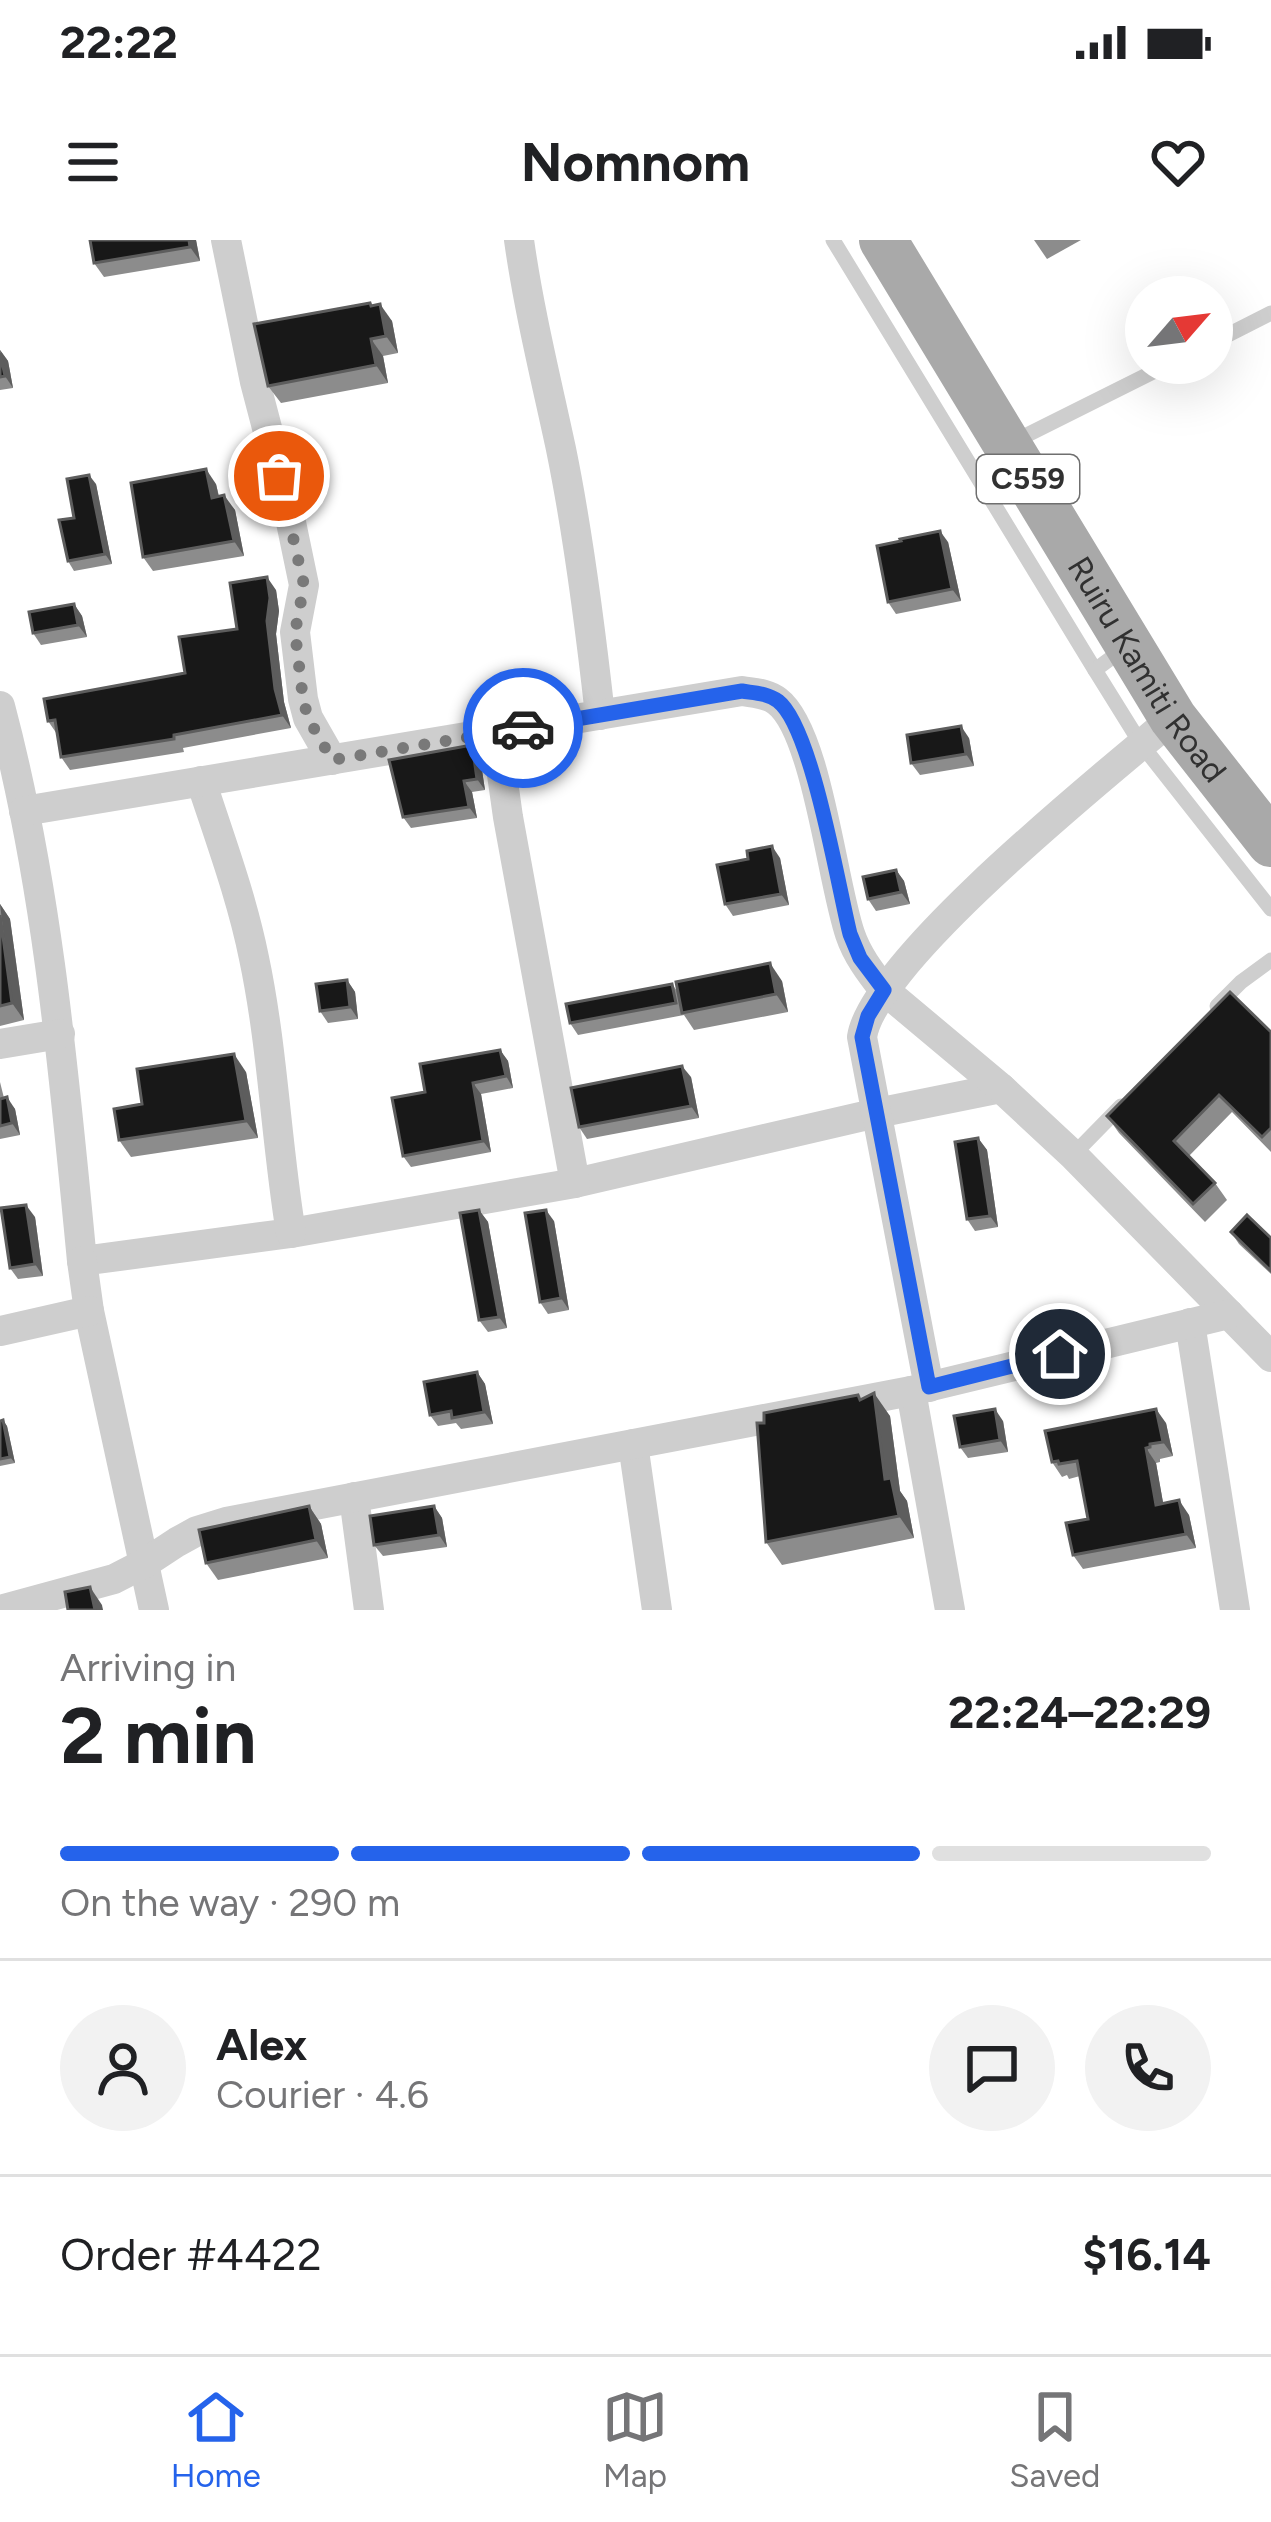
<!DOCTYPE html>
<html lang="en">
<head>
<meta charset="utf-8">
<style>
	body { margin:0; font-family:Figtree,sans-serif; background:#f2f2f2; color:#202124; height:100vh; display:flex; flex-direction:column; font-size:45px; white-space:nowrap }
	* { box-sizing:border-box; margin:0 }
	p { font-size:39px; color:#757577 }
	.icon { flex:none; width:66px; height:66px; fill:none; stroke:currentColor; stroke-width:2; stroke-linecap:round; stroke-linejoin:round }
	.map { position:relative; height:1370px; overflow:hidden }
	.details { display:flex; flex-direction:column; background:#fff; flex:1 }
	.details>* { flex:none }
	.needle { width:78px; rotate:62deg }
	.buttons { position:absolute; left:1125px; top:36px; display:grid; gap:24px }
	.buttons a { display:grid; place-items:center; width:108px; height:108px; border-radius:50%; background:#fff; box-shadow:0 12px 48px #0002; font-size:60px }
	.pin { position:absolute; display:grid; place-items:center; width:102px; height:102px; color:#fff; margin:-51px; border:6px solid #fff; border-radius:50%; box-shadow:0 3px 12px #0007 }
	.courier { position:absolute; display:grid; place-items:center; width:120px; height:120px; margin:-60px; border:9px solid #2563eb; border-radius:50%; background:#fff; color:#222; box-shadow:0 3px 15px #0007 }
	.head em { font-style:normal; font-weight:700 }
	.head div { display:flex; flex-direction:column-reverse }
	.head { display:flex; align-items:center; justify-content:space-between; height:204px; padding:0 60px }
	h1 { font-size:78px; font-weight:700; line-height:90px }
	.bar { display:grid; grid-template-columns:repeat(4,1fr); gap:18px 12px; align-content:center; height:144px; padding:0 60px }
	.bar i { height:15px; border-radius:9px; background:#e0e0e0 }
	.bar .active { background:#2563eb }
	.bar p { grid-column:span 4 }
	.line { display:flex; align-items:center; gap:30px; padding:0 60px; border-top:3px solid #e0e0e0 }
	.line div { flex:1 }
	.round { display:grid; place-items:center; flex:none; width:126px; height:126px; border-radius:63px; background:#f2f2f2 }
	.status { display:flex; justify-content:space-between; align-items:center; height:84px; padding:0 60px; background:#fff; direction:ltr }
	.status svg { height:33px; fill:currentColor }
	header { display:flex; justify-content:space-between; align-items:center; height:156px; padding:0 60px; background:#fff; font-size:54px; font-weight:700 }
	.dock { display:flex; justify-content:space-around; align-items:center; height:168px; border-top:3px solid #e0e0e0; background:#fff; font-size:33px; color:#757577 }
	.dock a { display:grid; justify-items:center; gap:6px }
	.dock .active { color:#2563eb }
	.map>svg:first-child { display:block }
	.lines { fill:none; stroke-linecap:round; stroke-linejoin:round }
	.service { stroke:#cecece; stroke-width:15 }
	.minor { stroke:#cecece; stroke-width:30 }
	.primary { stroke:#a9a9a9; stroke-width:48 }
	.wall { fill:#8c8c8c }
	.shaded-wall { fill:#5d5d5d }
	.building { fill:#181818; stroke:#5d5d5d; stroke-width:3 }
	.done { stroke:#797979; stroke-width:12; stroke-dasharray:0 21.6 }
	.route { stroke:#2563eb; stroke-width:15 }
	.labels { text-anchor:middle; stroke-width:12; stroke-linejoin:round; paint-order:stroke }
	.shield { fill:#fff; stroke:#6f6f6f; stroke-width:3 }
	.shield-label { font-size:30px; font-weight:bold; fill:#313131 }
	.street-label { font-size:33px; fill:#313131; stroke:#fff }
</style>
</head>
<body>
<div class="status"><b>22:22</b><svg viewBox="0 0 49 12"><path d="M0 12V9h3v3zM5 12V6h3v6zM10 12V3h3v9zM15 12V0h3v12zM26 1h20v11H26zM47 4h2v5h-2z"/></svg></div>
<header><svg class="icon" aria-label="menu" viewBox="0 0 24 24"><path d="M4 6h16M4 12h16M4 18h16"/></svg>Nomnom<svg class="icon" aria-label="heart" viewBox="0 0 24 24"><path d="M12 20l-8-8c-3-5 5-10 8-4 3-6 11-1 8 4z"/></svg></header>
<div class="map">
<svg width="1271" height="1370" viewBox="0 0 1271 1370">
	<rect width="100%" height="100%" fill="#fff"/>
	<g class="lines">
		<!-- service -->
		<g class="service">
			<path d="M833 0 1095 430"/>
			<path d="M1212 103 1271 73"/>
			<path d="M1015 201 1171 123"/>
			<path d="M1122 410 1095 430 1141 504 1271 669"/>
			<path d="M1217 766 1241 742 1271 720"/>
			<path d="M1073 915 1121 866"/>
		</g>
		<!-- minor -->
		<g class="minor">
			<path d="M226 0 255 142 288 268 304 345 295 392 303 459 308 478 332 520"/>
			<path d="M519 0C529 71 546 139 561 209 579 297 590 385 600 475"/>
			<path d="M0 466C48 647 64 835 82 1021L291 993 575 943 877 873 1001 848"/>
			<path d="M496 492 508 577 575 943"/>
			<path d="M201 541C220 599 242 658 254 718 273 808 276 902 291 993"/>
			<path d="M24 571 742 451C754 453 767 453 777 461 817 491 832 642 850 694 857 715 870 732 884 750L1001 848 1073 915 1271 1117"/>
			<path d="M0 804 60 794"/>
			<path d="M82 1021 89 1071 154 1370"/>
			<path d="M1190 1083 1235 1370"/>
			<path d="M0 1091 89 1071"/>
			<path d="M929 1147 862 797C873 721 1108 533 1173 478"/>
			<path d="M911 1151 950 1370"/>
			<path d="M633 1204 657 1370"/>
			<path d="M354 1257 369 1370"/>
			<path d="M0 1370 114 1339 145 1323 177 1302 197 1291 226 1282 911 1151 1229 1074"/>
		</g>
		<!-- primary -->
		<path class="primary" id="s1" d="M883 0 1173 478 1271 603"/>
	</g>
	<!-- wall -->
	<g class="wall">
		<path d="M90 0H196L200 21 104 37 94 23Z"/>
		<path d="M1034 0H1081L1047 19Z"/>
		<path d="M372 66 392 81 398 113 383 116 388 143 281 163 268 146Z"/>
		<path d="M0 110 8 121 13 148 0 150Z"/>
		<path d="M96 244 112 324 74 331 68 321 74 278Z"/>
		<path d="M216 244 219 256 235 270 244 316 153 331 143 317Z"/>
		<path d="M948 302 961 361 896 374 888 362Z"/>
		<path d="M276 350 279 371 276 394 284 462 291 488 183 508 184 512 70 530 61 517 57 494 48 481 185 433 237 389Z"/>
		<path d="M74 364 82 376 87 397 41 405 33 393Z"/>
		<path d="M969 498 974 526 920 535 911 523Z"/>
		<path d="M480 517 485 550 472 552 477 578 411 588 403 577Z"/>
		<path d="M780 618 789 665 733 676 725 664Z"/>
		<path d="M896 630 904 641 910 664 876 671 868 659Z"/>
		<path d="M0 664 10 679 24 780 0 786Z"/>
		<path d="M347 740 355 752 358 779 328 783 320 771Z"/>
		<path d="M782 741 788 772 694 790 684 775 578 795 570 783 672 744 677 751Z"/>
		<path d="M1271 792V912L1232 872 1189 916 1215 943 1227 960 1205 982 1119 893 1107 876Z"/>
		<path d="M500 810 508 821 513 848 481 854 491 912 411 927 403 916 425 852Z"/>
		<path d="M246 832 258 898 131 917 119 900 142 864Z"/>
		<path d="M691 837 699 878 587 899 579 887Z"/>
		<path d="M0 842 4 858 15 869 20 895 0 899Z"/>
		<path d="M978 898 987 910 998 987 975 991 967 979Z"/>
		<path d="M479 970 488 982 507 1088 488 1092 479 1080Z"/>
		<path d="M35 977 43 1036 18 1039 10 1028Z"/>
		<path d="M554 981 569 1070 548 1074 540 1062Z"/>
		<path d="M1231 992 1271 998V1034L1239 1004Z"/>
		<path d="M477 1132 485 1144 493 1184 461 1189 456 1183 438 1186 430 1175Z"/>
		<path d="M861 1159 890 1176 900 1251 907 1261 914 1298 782 1325 766 1302Z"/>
		<path d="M0 1181 7 1186 15 1223 0 1226Z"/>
		<path d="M1003 1181 1008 1212 968 1218 960 1207Z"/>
		<path d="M1166 1183 1173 1216 1160 1219V1222L1156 1223 1163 1263 1189 1275 1196 1308 1083 1329 1073 1315 1088 1279 1080 1236 1069 1239 1067 1235 1062 1237 1052 1222Z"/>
		<path d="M309 1266 321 1284 328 1318 218 1340 206 1323Z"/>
		<path d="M434 1266 442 1278 447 1307 383 1316 374 1305Z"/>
	</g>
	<!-- shaded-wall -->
	<g class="shaded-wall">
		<path d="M189 0H196L200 21 190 7Z"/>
		<path d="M380 64 392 81 398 113 386 96Z"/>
		<path d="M371 99 383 116 388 143 376 125Z"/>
		<path d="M0 110 8 121 13 148 5 136Z"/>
		<path d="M206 229 216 244 222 272 212 258Z"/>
		<path d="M89 235 96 244 112 324 105 314Z"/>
		<path d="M224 255 235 270 244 316 234 301Z"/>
		<path d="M940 291 948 302 961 361 952 349Z"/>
		<path d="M267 337 276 350 279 371 276 394 284 462 291 488 282 475 275 449 267 381Z"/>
		<path d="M74 364 82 376 87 397 78 385Z"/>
		<path d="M961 486 969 498 974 526 966 514Z"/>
		<path d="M472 505 480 517 485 550 477 539Z"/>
		<path d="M464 541 472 552 477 578 469 567Z"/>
		<path d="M772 606 780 618 789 665 781 654Z"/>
		<path d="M896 630 904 641 910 664 901 652Z"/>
		<path d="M0 664 10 679 24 780 12 763Z"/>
		<path d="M770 723 782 741 788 772 776 754Z"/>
		<path d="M347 740 355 752 358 779 350 767Z"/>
		<path d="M500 810 508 821 513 848 506 836Z"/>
		<path d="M234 814 246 832 258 898 246 881Z"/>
		<path d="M682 826 691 837 699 878 691 866Z"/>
		<path d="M473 843 481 854 491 912 483 901Z"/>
		<path d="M7 857 15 869 20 895 12 883Z"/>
		<path d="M978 898 987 910 998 987 990 976Z"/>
		<path d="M26 965 35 977 43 1036 35 1024Z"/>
		<path d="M479 970 488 982 507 1088 499 1077Z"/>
		<path d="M546 970 554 981 569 1070 561 1058Z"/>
		<path d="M477 1132 485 1144 493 1184 484 1172Z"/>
		<path d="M874 1153 890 1176 900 1251 907 1261 914 1298 899 1276 885 1239Z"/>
		<path d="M995 1169 1003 1181 1008 1212 1000 1200Z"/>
		<path d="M1156 1169 1166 1183 1173 1216 1163 1202Z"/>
		<path d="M3 1180 7 1186 15 1223 10 1217Z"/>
		<path d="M1146 1208 1156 1223 1166 1279 1156 1265Z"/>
		<path d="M1179 1260 1189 1275 1196 1308 1186 1294Z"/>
		<path d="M309 1266 321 1284 328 1318 316 1300Z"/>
		<path d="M434 1266 442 1278 447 1307 439 1295Z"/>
		<path d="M90 1347 102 1365 103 1370H95Z"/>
	</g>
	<!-- building -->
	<g class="building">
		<path d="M90 0H189L190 7 94 23Z"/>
		<path d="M370 63 371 66 380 64 386 96 371 99 376 125 268 146 254 84Z"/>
		<path d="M0 113 5 136 0 137Z"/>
		<path d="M206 229 212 258 224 255 234 301 143 317 131 243Z"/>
		<path d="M89 235 105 314 68 321 59 280 74 278 67 239Z"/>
		<path d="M940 291 952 349 888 362 877 306 901 301 900 299Z"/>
		<path d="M267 337 270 358 267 381 275 449 282 475 174 495V499L61 517 55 480 48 481 44 459 185 433 179 397 237 389 230 343Z"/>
		<path d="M74 364 78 385 33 393 29 372Z"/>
		<path d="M961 486 966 514 911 523 907 495Z"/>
		<path d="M472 505 477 539 464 541 469 567 403 577 389 520Z"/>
		<path d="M772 606 781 654 725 664 717 625 748 619 747 611Z"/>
		<path d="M896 630 901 652 868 659 863 637Z"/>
		<path d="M0 675 12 763 0 766Z"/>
		<path d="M770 723 776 754 682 773 676 742Z"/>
		<path d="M347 740 350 767 320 771 316 744Z"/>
		<path d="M672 744 676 763 570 783 566 764Z"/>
		<path d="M1230 752 1271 792V888L1262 897 1219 855 1174 901 1215 943 1193 964 1107 876Z"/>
		<path d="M500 810 506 836 473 843 483 901 403 916 392 858 425 852 420 824Z"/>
		<path d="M234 814 246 881 119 900 114 869 142 864 137 829Z"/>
		<path d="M682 826 691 866 579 887 571 848Z"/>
		<path d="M7 857 12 883 0 886V859Z"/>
		<path d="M978 898 990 976 967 979 955 902Z"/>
		<path d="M26 965 35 1024 10 1028 1 968Z"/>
		<path d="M479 970 499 1077 479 1080 460 973Z"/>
		<path d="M546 970 561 1058 540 1062 525 973Z"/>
		<path d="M1247 975 1271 998V1031L1231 992Z"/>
		<path d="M477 1132 484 1172 452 1178 451 1171 430 1175 424 1142Z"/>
		<path d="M874 1153 885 1239 891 1238 899 1276 766 1302 757 1183H764V1173L858 1155 860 1160Z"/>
		<path d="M995 1169 1000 1200 960 1207 954 1176Z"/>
		<path d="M1156 1169 1163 1202 1150 1204V1207L1146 1208 1156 1265 1179 1260 1186 1294 1073 1315 1066 1283 1088 1279 1077 1221 1059 1224 1058 1221 1052 1222 1045 1191Z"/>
		<path d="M3 1180 10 1217 0 1219V1181Z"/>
		<path d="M309 1266 316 1300 206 1323 199 1290Z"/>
		<path d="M434 1266 439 1295 374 1305 370 1276Z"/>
		<path d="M90 1347 95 1370H68L65 1352Z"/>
	</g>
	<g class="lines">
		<!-- done -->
		<path class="done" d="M279 236 304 345 295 392 303 459 308 478 332 520 523 488"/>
		<!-- route -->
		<path class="route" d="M523 488 742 451C754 453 767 453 778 461 812 487 838 646 850 694L860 718 884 750 868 776 862 797 929 1147 1060 1114"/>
	</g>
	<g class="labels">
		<!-- shield labels -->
		<rect class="shield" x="977" y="215" width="102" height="48" rx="9"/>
		<g class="shield-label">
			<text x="1028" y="249">C559</text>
		</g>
		<!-- street labels -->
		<g class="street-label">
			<text dy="12" stroke="none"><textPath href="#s1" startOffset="504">Ruiru Kamiti Road</textPath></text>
		</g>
	</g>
</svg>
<div class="buttons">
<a><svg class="needle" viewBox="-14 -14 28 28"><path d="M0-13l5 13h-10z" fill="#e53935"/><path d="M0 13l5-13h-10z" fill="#757577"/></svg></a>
</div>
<div class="pin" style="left:279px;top:236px;background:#ea580c"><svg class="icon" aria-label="bag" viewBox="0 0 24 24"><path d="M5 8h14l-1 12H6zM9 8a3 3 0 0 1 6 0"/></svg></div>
<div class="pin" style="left:1060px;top:1114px;background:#1f2937"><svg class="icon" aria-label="home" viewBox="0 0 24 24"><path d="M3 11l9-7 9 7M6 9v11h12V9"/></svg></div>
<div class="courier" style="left:523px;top:488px"><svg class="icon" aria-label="car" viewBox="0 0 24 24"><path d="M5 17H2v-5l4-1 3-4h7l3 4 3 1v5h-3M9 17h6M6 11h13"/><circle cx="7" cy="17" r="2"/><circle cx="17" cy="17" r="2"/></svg></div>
</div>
<section class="details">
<div class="head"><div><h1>2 min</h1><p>Arriving in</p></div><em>22:24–22:29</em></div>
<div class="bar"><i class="active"></i><i class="active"></i><i class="active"></i><i></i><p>On the way · 290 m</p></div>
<div class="line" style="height:216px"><a class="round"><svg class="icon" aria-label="person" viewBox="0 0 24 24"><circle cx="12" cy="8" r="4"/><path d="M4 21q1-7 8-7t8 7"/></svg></a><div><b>Alex</b><p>Courier · 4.6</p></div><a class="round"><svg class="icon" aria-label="chat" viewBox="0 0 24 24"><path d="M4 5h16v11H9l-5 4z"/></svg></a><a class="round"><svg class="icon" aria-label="phone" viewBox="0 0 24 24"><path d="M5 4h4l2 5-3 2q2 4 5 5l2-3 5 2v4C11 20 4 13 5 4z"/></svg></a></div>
<div class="line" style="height:156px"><div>Order #4422</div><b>$16.14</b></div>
</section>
<nav class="dock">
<a class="active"><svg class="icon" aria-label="home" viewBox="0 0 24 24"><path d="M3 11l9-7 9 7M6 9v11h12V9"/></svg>Home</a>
<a><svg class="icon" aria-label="map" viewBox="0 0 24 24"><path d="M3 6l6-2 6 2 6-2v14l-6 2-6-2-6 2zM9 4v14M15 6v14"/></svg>Map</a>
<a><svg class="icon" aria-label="saved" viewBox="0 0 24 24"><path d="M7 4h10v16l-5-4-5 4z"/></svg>Saved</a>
</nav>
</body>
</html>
